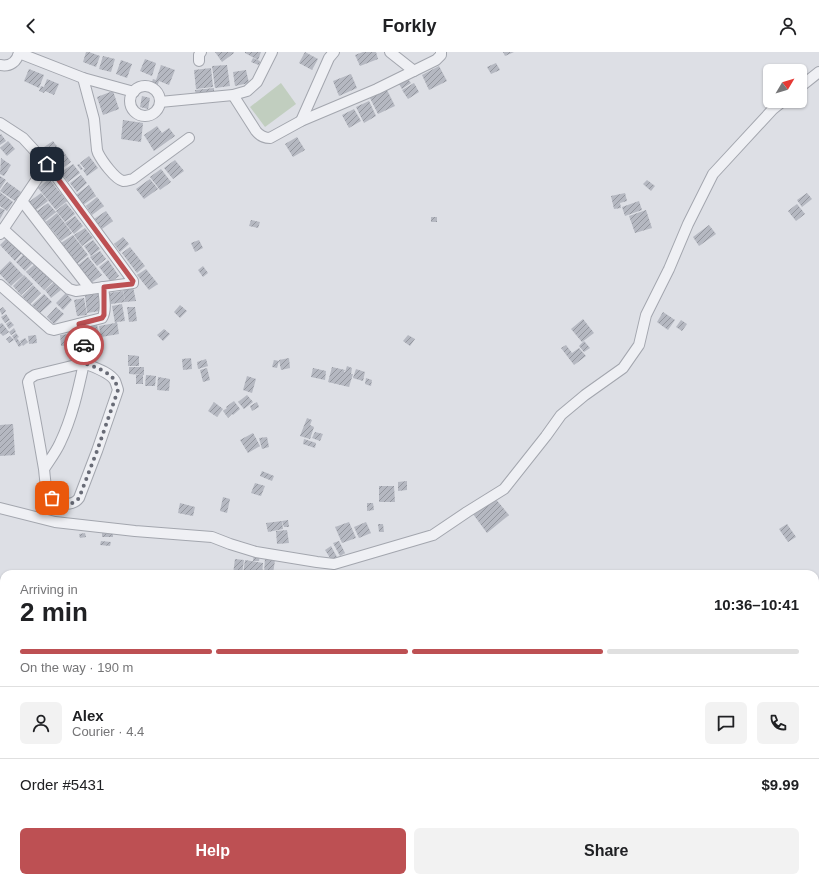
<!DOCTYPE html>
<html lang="en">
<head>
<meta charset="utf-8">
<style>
	body { margin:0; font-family:Helvetica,sans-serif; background:#f2f2f2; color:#202124; height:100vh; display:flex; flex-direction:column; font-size:15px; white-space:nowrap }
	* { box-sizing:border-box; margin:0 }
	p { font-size:13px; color:#757577 }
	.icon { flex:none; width:22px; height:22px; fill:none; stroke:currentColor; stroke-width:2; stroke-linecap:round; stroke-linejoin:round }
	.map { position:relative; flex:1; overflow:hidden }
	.side { position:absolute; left:0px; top:518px; width:819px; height:312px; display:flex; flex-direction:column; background:#fff; border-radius:12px 12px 0 0; box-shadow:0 1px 3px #0004 }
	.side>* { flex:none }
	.needle { width:26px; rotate:52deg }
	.controls { position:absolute; left:763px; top:12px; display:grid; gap:8px }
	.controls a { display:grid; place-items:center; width:44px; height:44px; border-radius:6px; background:#fff; box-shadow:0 1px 3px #0004; font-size:20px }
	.pin { position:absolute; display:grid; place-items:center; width:34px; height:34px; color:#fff; margin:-17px; border-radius:8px; box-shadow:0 2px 6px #0006 }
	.courier { position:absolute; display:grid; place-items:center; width:40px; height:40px; margin:-20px; border:3px solid #bd5053; border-radius:50%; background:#fff; color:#222; box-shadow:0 1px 5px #0007 }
	.overview em { font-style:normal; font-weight:600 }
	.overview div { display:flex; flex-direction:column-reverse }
	.overview { display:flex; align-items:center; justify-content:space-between; height:68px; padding:0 20px }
	h1 { font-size:26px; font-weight:600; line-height:30px }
	.bar { display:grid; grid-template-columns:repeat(4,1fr); gap:6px 4px; align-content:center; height:48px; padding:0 20px }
	.bar i { height:5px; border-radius:3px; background:#e0e0e0 }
	.bar .on { background:#bd5053 }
	.bar p { grid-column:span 4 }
	.line { display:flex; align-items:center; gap:10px; padding:0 20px; border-top:1px solid #e0e0e0 }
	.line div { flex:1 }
	.round { display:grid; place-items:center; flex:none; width:42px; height:42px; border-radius:6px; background:#f2f2f2 }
	.primary-button { display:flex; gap:8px; margin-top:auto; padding:8px 20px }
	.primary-button a { flex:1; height:46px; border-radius:6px; background:#bd5053; color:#fff; font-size:16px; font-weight:600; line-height:46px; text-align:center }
	.primary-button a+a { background:#f2f2f2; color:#202124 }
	header { display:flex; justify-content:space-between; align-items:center; height:52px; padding:0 20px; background:#fff; font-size:18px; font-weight:600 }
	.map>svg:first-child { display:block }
	.pitch { fill:#c1cebf }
	.water { fill:url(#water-ripples) }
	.building { fill:url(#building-hatch) }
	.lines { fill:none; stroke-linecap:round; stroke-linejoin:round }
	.street-casing { stroke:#a3a6ae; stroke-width:12 }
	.street { stroke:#eff0f4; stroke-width:10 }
	.done { stroke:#686b76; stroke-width:4; stroke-dasharray:0 7.2 }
	.route { stroke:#bd5053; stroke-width:5 }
</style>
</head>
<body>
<header><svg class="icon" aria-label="back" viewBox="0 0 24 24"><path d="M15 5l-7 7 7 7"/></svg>Forkly<svg class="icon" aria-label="person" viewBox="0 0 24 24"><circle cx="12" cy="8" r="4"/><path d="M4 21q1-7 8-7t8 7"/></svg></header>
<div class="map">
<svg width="819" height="830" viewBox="0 0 819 830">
	<defs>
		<pattern id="water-ripples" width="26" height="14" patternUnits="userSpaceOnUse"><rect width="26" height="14" fill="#9caac1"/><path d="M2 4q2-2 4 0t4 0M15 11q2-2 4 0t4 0" fill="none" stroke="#7f8b9e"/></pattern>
		<pattern id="building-hatch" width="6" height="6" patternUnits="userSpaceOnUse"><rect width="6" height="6" fill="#b5b8c1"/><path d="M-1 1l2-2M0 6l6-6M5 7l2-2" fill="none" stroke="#93969e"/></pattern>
	</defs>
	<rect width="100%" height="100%" fill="#dddfe5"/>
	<!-- pitch -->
	<path class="pitch" d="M281 31 296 52 265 75 250 55Z"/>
	<!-- water -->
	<g class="water">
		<path d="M819 737V820L815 823V738Z"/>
		<path d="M568 826H809L802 830H557Z"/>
	</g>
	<!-- building -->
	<g class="building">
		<path d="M86 0H89L100 4 96 15 83 10Z"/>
		<path d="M215 0H233L234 1 222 10Z"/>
		<path d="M245 0H261L258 8 245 1Z"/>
		<path d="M305 0 318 7 312 18 299 11Z"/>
		<path d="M363 0H376L378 7 360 14 355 3Z"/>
		<path d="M503 0H514L505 4Z"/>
		<path d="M103 4 115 7 111 20 99 17Z"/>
		<path d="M253 6 260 9 259 13 251 10Z"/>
		<path d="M145 7 156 11 152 24 140 19Z"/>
		<path d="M121 8 132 12 127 26 116 22Z"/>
		<path d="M496 11 500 18 491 22 487 15Z"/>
		<path d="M161 13 175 18 169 33 159 29 157 35 151 33 153 27 156 28Z"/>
		<path d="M227 13 230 34 215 36 212 14Z"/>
		<path d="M439 14 447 29 429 38 422 23Z"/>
		<path d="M211 16 213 35 196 37 194 18Z"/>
		<path d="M29 17 44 23 39 36 24 29Z"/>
		<path d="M246 18 249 31 235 34 233 20Z"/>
		<path d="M351 22 357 36 339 44 333 29Z"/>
		<path d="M47 27 59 32 54 43 45 39 44 41 39 39 41 34 44 35Z"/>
		<path d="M408 27 411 31 402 37 399 32Z"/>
		<path d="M414 31 419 40 408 47 402 38Z"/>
		<path d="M214 36V42L196 44 195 38Z"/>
		<path d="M387 38 395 54 378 62 370 46Z"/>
		<path d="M113 39 119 57 103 63 97 45Z"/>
		<path d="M142 44 150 46 148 57 140 55Z"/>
		<path d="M369 49 376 64 364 71 356 55Z"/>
		<path d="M354 57 361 69 349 76 342 63Z"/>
		<path d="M123 68 143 71 141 90 121 87Z"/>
		<path d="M157 74 162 81 169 76 175 84 154 99 144 83Z"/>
		<path d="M1 82 6 89 0 93V83Z"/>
		<path d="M297 85 305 98 293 105 285 92Z"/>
		<path d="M8 89 15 97 7 104 0 96Z"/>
		<path d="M53 89 59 97 49 103 44 95Z"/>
		<path d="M63 99 71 110 60 118 53 107Z"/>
		<path d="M89 104 98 116 87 124 83 118 85 117 80 111Z"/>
		<path d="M1 106 11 113 4 124 0 122Z"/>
		<path d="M175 108 184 119 173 127 164 116Z"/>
		<path d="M73 112 80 121 68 130 61 120Z"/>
		<path d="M79 112 83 117 81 118 77 113Z"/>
		<path d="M161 117 171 130 160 138 150 125Z"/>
		<path d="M81 123 87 131 77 140 70 131Z"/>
		<path d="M0 124 6 128 0 137Z"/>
		<path d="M49 127 67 149 56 158 38 136Z"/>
		<path d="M150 127 158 137 144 147 136 137Z"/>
		<path d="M647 128 655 134 651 139 643 132Z"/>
		<path d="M7 130 21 140 15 149 0 139Z"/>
		<path d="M89 133 96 144 83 153 76 143Z"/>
		<path d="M0 140 13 150 7 159 0 154Z"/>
		<path d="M41 141 48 149 36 158 29 150Z"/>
		<path d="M625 141 627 149 620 151 621 156 614 157 611 144Z"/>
		<path d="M807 141 812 147 802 155 797 148Z"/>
		<path d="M97 145 104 154 92 163 86 154Z"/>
		<path d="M639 149 642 158 625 164 622 155Z"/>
		<path d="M48 151 56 160 45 169 37 159Z"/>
		<path d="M66 151 75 162 65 170 56 159Z"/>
		<path d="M797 152 805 162 796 169 788 159Z"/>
		<path d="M0 156 5 158 0 167Z"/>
		<path d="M646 158 652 176 635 181 629 164Z"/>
		<path d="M106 159 113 169 102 177 94 167Z"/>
		<path d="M57 161 72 181 61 189 46 170Z"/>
		<path d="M75 164 83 174 74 182 65 171Z"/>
		<rect x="431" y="165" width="6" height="5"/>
		<path d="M251 168 260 170 258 176 249 174Z"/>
		<path d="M709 173 716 182 699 194 693 185Z"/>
		<path d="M85 176 93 186 82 194 74 183Z"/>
		<path d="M73 183 88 203 77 212 61 191Z"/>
		<path d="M123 185 129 192 120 200 114 192Z"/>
		<path d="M7 186 22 201 15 209 0 193Z"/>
		<path d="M93 188 100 197 91 204 84 194Z"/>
		<path d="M199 188 203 196 195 200 191 191Z"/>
		<path d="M130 195 145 214 137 221 122 201Z"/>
		<path d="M100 199 106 207 97 214 90 205Z"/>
		<path d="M25 201 34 210 25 219 16 210Z"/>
		<path d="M88 205 102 223 91 231 78 213Z"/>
		<path d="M108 208 119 224 111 230 99 215Z"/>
		<path d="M10 209 23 223 11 234 0 222V219Z"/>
		<path d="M36 211 53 229 44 238 26 220Z"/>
		<path d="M203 214 208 221 203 225 198 218Z"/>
		<path d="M146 217 158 232 149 238 137 223Z"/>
		<path d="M24 223 33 232 21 243 13 234Z"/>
		<path d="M54 230 61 238 51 246 45 238Z"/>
		<path d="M33 233 41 241 30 252 22 244Z"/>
		<path d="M133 235 136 249 125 250 123 237Z"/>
		<path d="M123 239 125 250 111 252 109 241Z"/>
		<path d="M66 241 72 248 63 258 56 251Z"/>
		<path d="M44 242 52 250 40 261 32 253Z"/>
		<path d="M98 242 100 259 87 261 85 243Z"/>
		<path d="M84 246 87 263 77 264 74 248Z"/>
		<path d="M122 252 125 269 117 270 119 282 101 285 99 274 115 271 112 254Z"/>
		<path d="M180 253 187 259 180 266 174 260Z"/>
		<path d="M3 255 6 259 2 263 0 259V257Z"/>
		<path d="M56 255 64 262 54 272 47 265Z"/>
		<path d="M127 255H135L137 269 129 270Z"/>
		<path d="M663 260 675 268 668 278 657 270Z"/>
		<path d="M6 262 10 268 5 271 1 265Z"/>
		<path d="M583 267 594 281 582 290 571 277Z"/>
		<path d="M681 268 687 272 682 279 676 275Z"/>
		<path d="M10 269 14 273 9 277 6 272Z"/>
		<path d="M2 271 9 280 3 284 0 281V272Z"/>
		<path d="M97 273 100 287 90 288 88 275Z"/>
		<path d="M14 276 16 280 11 283 9 280Z"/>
		<path d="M164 277 170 282 163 289 157 283Z"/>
		<path d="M16 281 19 285 17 286 22 293 19 295 12 284Z"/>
		<path d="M69 282 71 293 61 294 60 283Z"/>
		<path d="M36 283 37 291 29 292 28 284Z"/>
		<path d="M408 283 415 287 410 294 403 289Z"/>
		<path d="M10 284 14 288 9 291 6 287Z"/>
		<path d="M25 286 28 290 23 294 20 289Z"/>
		<path d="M584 289 590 296 584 300 579 294Z"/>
		<path d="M566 293 572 301 579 296 586 304 574 313 561 296Z"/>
		<path d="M128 303 139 304V314H128Z"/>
		<path d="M191 306 192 317 183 318 182 307Z"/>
		<path d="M289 306 290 316 281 318 279 308Z"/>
		<path d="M206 307 208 314 198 317 197 310Z"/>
		<path d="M274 308 279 309 277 316 272 315Z"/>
		<path d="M347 314 352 316 351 322H353L349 335 328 330 332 315 345 318 344 320H345Z"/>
		<path d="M129 315H144V323L129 322Z"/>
		<path d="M207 316 210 328 203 330 200 318Z"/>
		<path d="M313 316 326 319 325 328 311 325Z"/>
		<path d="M356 317 365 320 363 329 353 326Z"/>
		<rect x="136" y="323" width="7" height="9"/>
		<path d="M146 323 156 324 155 334H145Z"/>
		<path d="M247 324 256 327 252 341 243 338Z"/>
		<path d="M158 325 170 327 169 339 157 338Z"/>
		<path d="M366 326 372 328 371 334 365 332Z"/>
		<path d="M247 343 253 350 244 357 238 350Z"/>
		<path d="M234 349 240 357 233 363 232 362 228 366 223 359 227 356 226 355Z"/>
		<path d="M214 350 223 357 217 365 208 359Z"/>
		<path d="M257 350 259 355 252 359 250 354Z"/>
		<path d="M307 366 312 368 310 373 314 375 310 387 300 384Z"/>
		<path d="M13 372 15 403 0 404V373Z"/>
		<path d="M315 380 323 382 320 389 312 386Z"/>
		<path d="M253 381 260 394 248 401 240 388Z"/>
		<path d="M267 385 269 395 262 397 259 386Z"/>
		<path d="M304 387 316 391 315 396 303 392Z"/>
		<path d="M262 419 274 424 272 429 260 424Z"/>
		<path d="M407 429V438L398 439V430Z"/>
		<path d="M255 431 265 434 261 444 251 441Z"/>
		<path d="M379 434H394L395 450H379Z"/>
		<path d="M223 445 230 447 227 461 220 459Z"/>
		<path d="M494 445 509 463 487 481 473 462Z"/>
		<path d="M180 451 195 455 193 464 178 461Z"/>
		<path d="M367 451H373L374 458 367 459Z"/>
		<path d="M288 468 289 475H284L282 469Z"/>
		<path d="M282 469 283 477 268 480 266 471Z"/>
		<path d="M349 470 356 486 342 491 335 475Z"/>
		<path d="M366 470 371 481 359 486 354 475Z"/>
		<path d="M378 472H383L384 480H379Z"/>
		<path d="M787 472 796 485 788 490 779 477Z"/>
		<path d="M287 478 289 491 277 492 276 479Z"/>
		<path d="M85 481 86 485 80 486 79 482Z"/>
		<path d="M102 481 113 482V485H102Z"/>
		<path d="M101 489 111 490 110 494 100 493Z"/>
		<path d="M339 489 345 501 340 504 333 491Z"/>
		<path d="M331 494 337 505 332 509 325 498Z"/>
		<path d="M254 502 260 503 259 509H253Z"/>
		<path d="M265 506 275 508 273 522H264Z"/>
		<path d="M235 507 244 508 242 522H233Z"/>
		<path d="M245 508 263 511 262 522H243Z"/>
	</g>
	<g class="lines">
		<defs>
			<g id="street">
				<path d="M390 0 414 19"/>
				<path d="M19 1 83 26 134 40"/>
				<path d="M199 9V3L201 0"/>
				<path d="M0 13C10 15 17 10 19 0"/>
				<path d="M83 26 94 67 97 98 98 101C102 109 115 127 123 129 126 129 129 128 133 127L189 86"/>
				<circle cx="145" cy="49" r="15"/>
				<path d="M800 35 819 20"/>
				<path d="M233 43 256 79C260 84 264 86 270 86L301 69 377 37 436 8 441 3V0"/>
				<path d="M160 50 233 43 247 39 257 30 272 0"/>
				<path d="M301 69 329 6 334 0"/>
				<path d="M0 71 23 86 47 112 133 229V231L76 239 69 237 3 177"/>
				<path d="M22 149 90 237"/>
				<path d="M0 182 47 112"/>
				<path d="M0 233 50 277 54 278 102 266C107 259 104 244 103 235"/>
				<path d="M44 417C49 409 56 400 60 391 72 366 78 339 84 311 93 315 110 320 115 329 116 331 117 335 118 338L97 399 79 446C72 456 53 452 48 441 45 434 45 425 44 417 39 388 34 359 28 330L30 326 35 323 84 311 86 300 79 272"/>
				<path d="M0 456 55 470 135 479 212 485 230 492 256 500 317 510 334 512 433 483 467 460 504 437 546 384 561 363 585 343 623 316 639 293 646 263 669 217 688 172 713 122 773 57 783 49"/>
				<path d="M0 712 4 713"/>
			</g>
		</defs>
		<!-- street casing -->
		<use href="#street" class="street-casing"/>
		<!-- street -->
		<use href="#street" class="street"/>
	</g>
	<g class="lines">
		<!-- done -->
		<path class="done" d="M52 446C60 451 71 456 79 446L97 399 118 338C117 335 116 331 115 329 109 319 94 315 84 311L86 300 84 293"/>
		<!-- route -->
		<path class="route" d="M47 112 133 229 132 232 104 235V263L102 266 79 272 84 293"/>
	</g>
</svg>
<div class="controls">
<a><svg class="needle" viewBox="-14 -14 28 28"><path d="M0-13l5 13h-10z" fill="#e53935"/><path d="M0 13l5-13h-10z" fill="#757577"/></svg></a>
</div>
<div class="pin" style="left:52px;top:446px;background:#ea580c"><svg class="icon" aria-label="bag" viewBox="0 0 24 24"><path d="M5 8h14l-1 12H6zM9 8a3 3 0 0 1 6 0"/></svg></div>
<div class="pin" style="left:47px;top:112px;background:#1f2937"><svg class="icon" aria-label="home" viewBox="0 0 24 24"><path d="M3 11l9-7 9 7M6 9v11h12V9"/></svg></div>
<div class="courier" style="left:84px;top:293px"><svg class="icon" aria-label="car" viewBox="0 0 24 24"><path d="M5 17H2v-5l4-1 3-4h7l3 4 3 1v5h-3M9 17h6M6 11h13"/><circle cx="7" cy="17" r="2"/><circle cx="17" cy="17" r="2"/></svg></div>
<section class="side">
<div class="overview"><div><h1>2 min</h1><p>Arriving in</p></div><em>10:36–10:41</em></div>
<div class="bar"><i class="on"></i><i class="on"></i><i class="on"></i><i></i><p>On the way · 190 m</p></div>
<div class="line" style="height:72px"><a class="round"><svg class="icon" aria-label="person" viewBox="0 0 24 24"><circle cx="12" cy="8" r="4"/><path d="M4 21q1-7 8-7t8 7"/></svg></a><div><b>Alex</b><p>Courier · 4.4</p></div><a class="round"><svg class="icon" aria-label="chat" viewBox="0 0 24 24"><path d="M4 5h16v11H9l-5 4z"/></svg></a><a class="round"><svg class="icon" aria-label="phone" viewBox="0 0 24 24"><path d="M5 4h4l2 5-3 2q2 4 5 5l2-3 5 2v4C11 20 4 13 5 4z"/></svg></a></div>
<div class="line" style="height:52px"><div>Order #5431</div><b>$9.99</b></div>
<div class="primary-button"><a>Help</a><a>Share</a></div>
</section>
</div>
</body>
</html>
